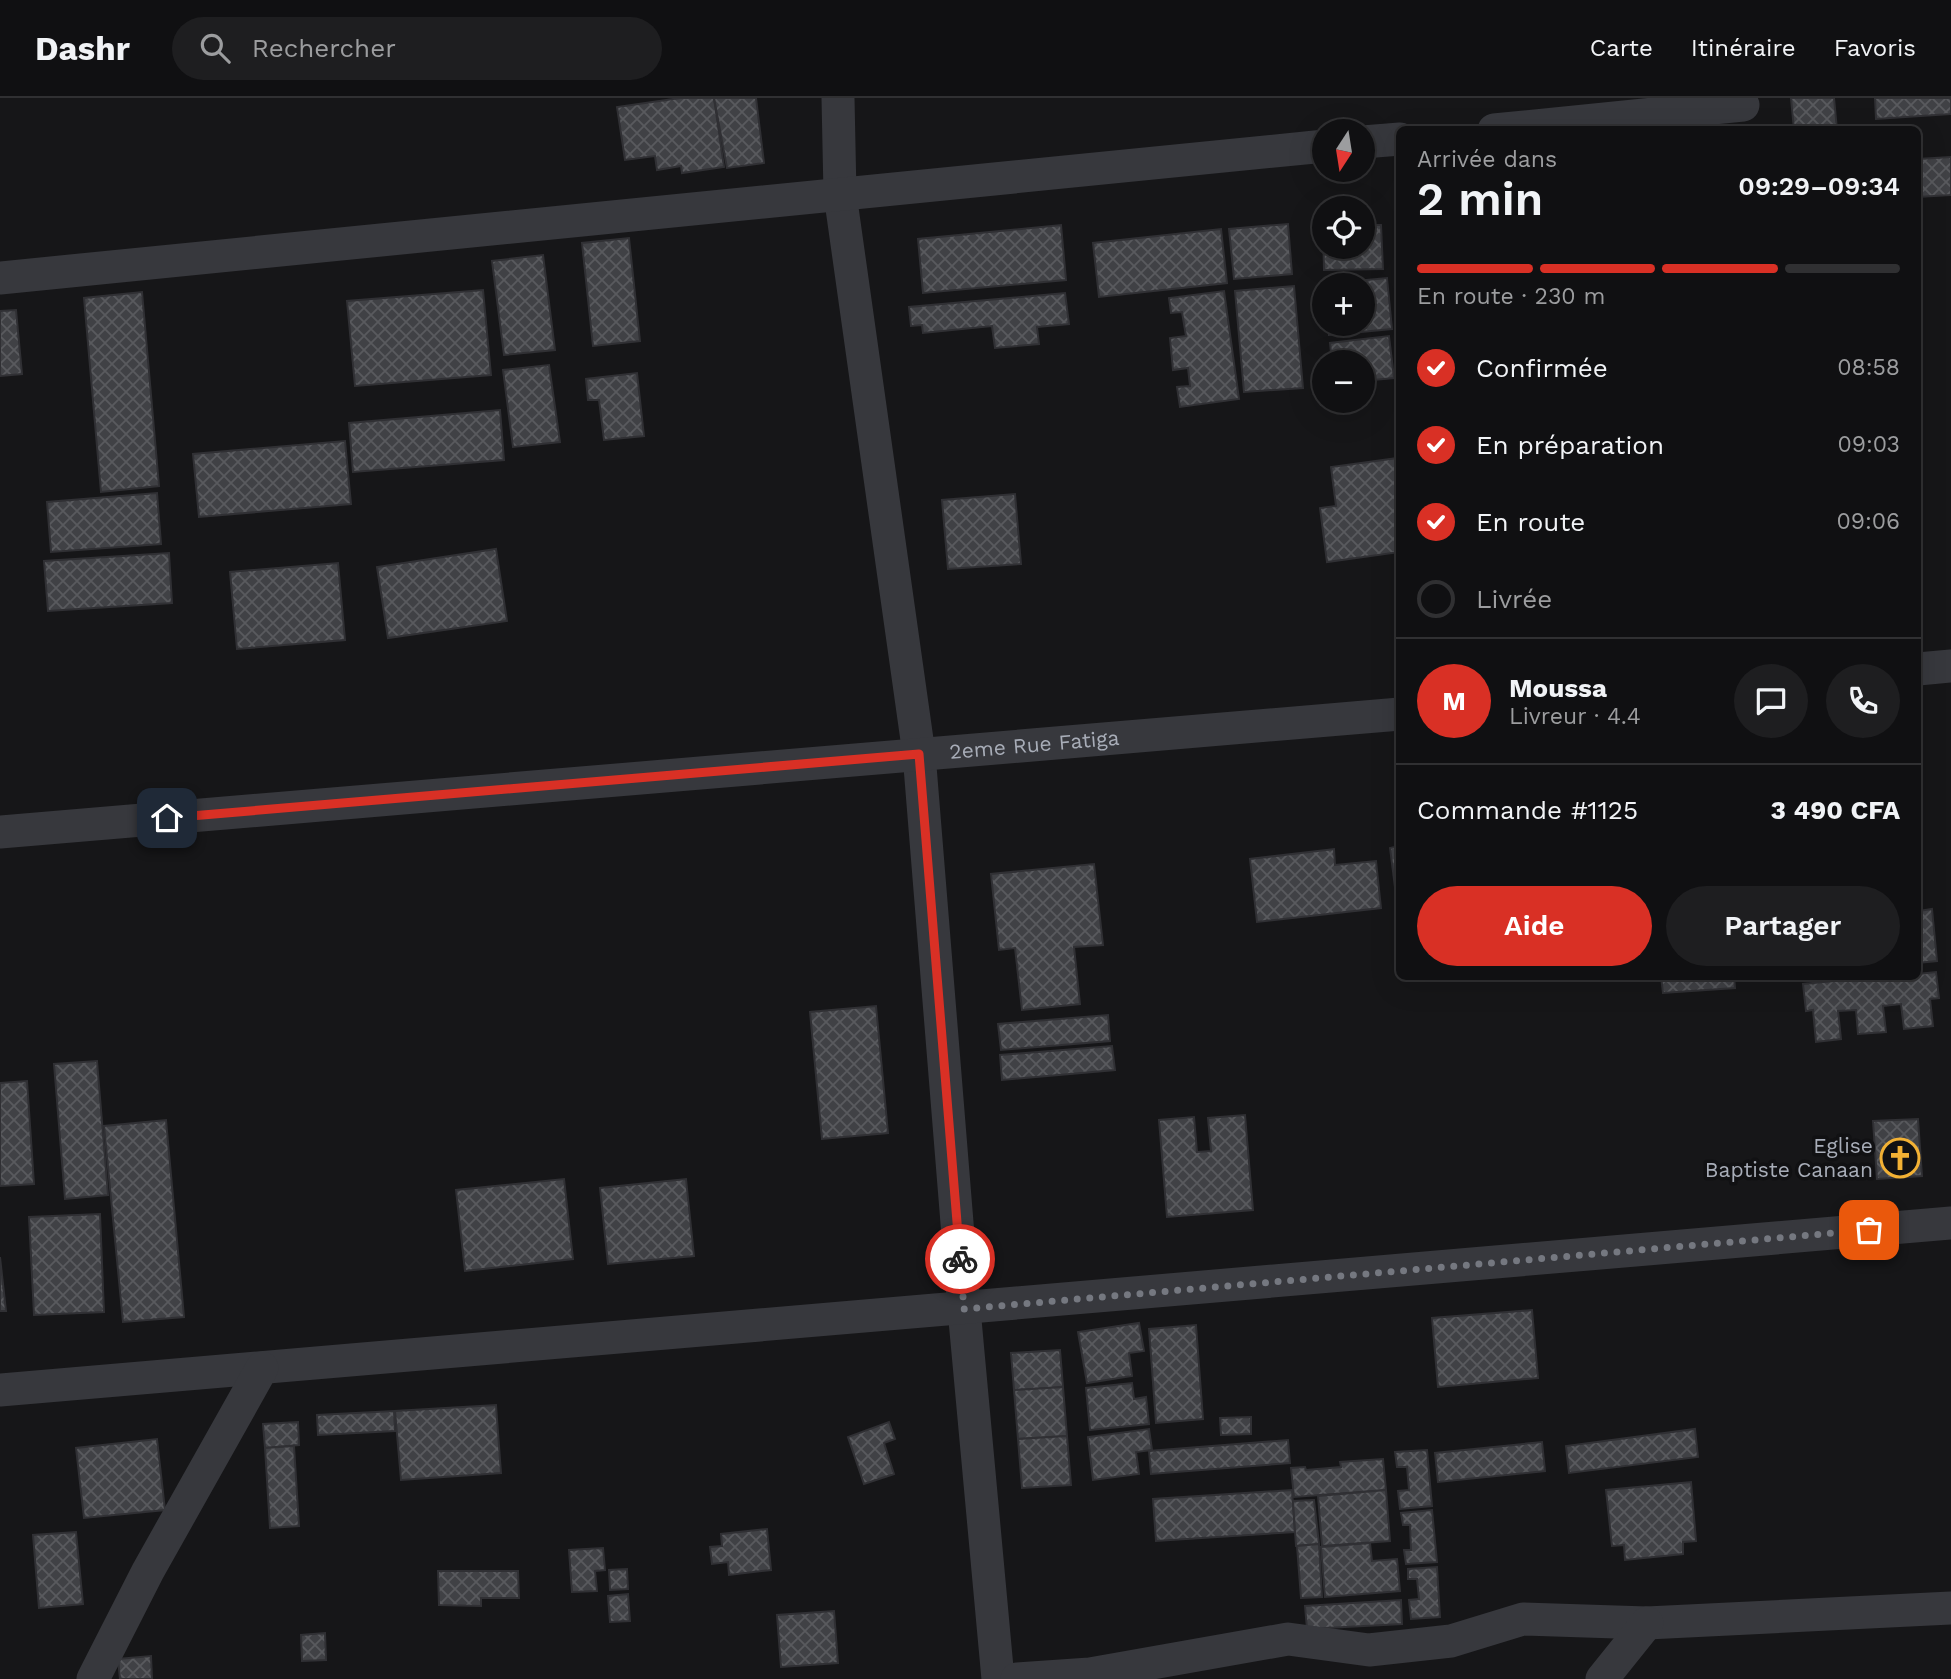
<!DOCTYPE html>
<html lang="fr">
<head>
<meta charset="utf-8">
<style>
	body { margin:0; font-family:"Work Sans",sans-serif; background:#1e1e20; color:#f1f3f6; height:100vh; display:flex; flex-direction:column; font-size:26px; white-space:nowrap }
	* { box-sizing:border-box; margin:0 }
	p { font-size:23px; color:#9c9d9f }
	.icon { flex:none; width:38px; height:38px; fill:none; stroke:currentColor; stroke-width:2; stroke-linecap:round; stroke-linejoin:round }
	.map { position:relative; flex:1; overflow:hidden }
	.sheet { position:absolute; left:1396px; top:28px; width:525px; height:854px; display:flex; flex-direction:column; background:#101012; border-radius:10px; box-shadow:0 7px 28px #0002,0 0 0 2px #303032 }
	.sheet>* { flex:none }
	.needle { width:46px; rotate:192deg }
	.buttons { position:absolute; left:1312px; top:21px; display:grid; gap:14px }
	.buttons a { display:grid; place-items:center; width:63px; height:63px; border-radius:50%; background:#101012; box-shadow:0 7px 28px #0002,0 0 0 2px #303032; font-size:35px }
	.pin { position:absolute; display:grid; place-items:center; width:60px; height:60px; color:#fff; margin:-30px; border-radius:14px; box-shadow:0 4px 10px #0006 }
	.courier { position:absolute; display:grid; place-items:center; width:70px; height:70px; margin:-35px; border:5px solid #d93025; border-radius:50%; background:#fff; color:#222; box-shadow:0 2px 9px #0007 }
	.overview em { font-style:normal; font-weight:600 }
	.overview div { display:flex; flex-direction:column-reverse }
	.overview { display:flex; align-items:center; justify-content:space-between; height:119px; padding:0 21px }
	h1 { font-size:46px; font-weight:600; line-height:52px }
	.bar { display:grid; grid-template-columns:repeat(4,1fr); gap:10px 7px; align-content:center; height:84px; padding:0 21px }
	.bar i { height:9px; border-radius:5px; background:#303032 }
	.bar .current { background:#d93025 }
	.bar p { grid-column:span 4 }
	.line { display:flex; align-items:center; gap:18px; padding:0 21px; border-top:2px solid #303032 }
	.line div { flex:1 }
	.round { display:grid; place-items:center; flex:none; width:74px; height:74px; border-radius:37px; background:#1e1e20 }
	ol { padding:0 21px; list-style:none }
	li { display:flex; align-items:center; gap:21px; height:77px }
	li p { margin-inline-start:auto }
	li .icon { padding:7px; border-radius:50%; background:#d93025; color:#fff; stroke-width:4 }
	li:last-child { color:#9c9d9f }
	li i { width:38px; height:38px; border:4px solid #303032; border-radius:50% }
	.action { display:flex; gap:14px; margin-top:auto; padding:14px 21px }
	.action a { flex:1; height:80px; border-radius:42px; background:#d93025; color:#fff; font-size:28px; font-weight:600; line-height:80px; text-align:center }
	.action a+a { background:#1e1e20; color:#f1f3f6 }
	header { display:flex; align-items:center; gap:42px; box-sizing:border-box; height:98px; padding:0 35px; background:#101012; border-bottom:2px solid #303032 }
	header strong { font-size:33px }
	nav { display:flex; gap:38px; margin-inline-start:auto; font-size:24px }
	.search { width:490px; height:63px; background:#1e1e20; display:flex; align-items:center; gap:18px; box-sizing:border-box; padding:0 24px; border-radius:38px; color:#9c9d9f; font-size:26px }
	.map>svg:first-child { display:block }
	.building { fill:url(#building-cross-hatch); stroke:#303034; stroke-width:2 }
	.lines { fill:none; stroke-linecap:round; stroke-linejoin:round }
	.minor { stroke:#37383d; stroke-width:33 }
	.done { stroke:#757880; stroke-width:7; stroke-dasharray:0 12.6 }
	.route { stroke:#d93025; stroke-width:9 }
	.labels { text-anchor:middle; stroke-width:7; stroke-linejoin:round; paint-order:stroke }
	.street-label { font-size:21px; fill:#a8adb8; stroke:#111113 }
	.poi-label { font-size:21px; fill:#a8adb8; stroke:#111113; text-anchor:end }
</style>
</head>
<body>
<header>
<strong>Dashr</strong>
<div class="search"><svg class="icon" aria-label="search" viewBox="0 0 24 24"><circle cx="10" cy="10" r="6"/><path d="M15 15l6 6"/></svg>Rechercher</div>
<nav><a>Carte</a><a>Itinéraire</a><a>Favoris</a></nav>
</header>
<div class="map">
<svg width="1951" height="1581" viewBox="0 0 1951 1581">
	<defs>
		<pattern id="building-cross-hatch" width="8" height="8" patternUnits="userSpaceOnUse" patternTransform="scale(1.75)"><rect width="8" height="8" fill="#404145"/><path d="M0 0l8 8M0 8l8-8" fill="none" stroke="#595a5e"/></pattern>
	</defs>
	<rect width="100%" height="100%" fill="#161618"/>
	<!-- building -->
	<g class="building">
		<path d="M680 0H714L724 69 682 75 681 68 657 72 655 58 625 62 617 9Z"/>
		<path d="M714 0H756L764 65 727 70Z"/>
		<path d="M1791 0H1834L1837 32H1794Z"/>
		<path d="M1875 0H1951V16L1876 21Z"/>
		<path d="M1951 59V97L1918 99V61Z"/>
		<path d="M1288 126 1292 176 1234 181 1229 131Z"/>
		<path d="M1061 127 1066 182 923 195 918 141Z"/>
		<path d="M1363 127H1381L1383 171 1324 172 1323 129 1325 149H1363Z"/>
		<path d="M1221 131 1227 185 1099 199 1093 145Z"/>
		<path d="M629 140 640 243 593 248 582 145Z"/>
		<path d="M543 157 555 252 504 257 492 163Z"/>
		<path d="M1387 180 1392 231 1329 237 1328 226H1363V187H1325V193L1324 186Z"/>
		<path d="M1294 188 1303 290 1244 294 1235 193Z"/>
		<path d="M483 192 491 277 355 288 347 203Z"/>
		<path d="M1224 193 1239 301 1180 309 1177 289 1190 288 1188 270 1173 272 1170 240 1186 238 1182 214 1171 215 1169 200Z"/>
		<path d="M142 194 159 388 101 394 84 200Z"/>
		<path d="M1065 195 1069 226 1037 229 1039 246 995 250 992 228 923 235 922 227 911 228 909 209Z"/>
		<path d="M16 212 22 276 0 278V213Z"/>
		<path d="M1389 238 1394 280 1363 283V264H1332L1330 245Z"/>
		<path d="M549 267 560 344 513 349 503 272Z"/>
		<path d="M637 275 644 338 604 342 599 302H588L586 281Z"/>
		<path d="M500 312 504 362 353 374 349 325Z"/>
		<path d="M345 343 351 406 199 419 193 356Z"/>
		<path d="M1398 360 1400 454 1327 464 1320 410 1336 408 1331 369Z"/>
		<path d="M157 395 161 446 51 454 47 404Z"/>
		<path d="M1015 396 1021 466 948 471 942 402Z"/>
		<path d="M496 451 507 523 388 540 377 469Z"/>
		<path d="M169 455 172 505 48 513 44 463Z"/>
		<path d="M338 465 345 542 237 551 230 474Z"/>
		<path d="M1400 748V828L1390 750Z"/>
		<path d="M1334 751 1335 767 1376 763 1381 810 1257 824 1250 761Z"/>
		<path d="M1094 766 1103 847 1074 849 1080 906 1022 912 1015 850 999 852 991 776Z"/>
		<path d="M1932 811 1937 863 1918 865V813Z"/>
		<path d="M1936 874 1939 900 1930 901 1933 928 1904 931 1901 906 1883 908 1886 934 1858 936 1856 912 1838 913 1841 941 1816 944 1813 912 1806 913 1803 886 1885 878H1918V876Z"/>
		<path d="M1661 878H1734L1735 890 1663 895Z"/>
		<path d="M876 908 888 1035 822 1041 810 914Z"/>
		<path d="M1108 917 1110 943 1001 952 998 926Z"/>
		<path d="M1112 948 1115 972 1002 982 1000 957Z"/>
		<path d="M97 963 108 1097 65 1101 54 966Z"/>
		<path d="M27 983 34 1086 0 1088V985Z"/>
		<path d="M1245 1017 1253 1112 1167 1119 1159 1022 1194 1019 1197 1054 1211 1053 1208 1020Z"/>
		<path d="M1918 1021 1922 1078 1877 1081 1873 1023Z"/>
		<path d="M166 1022 184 1219 123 1224 104 1028Z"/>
		<path d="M564 1081 573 1161 465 1173 456 1092Z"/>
		<path d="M686 1081 694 1158 608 1166 600 1090Z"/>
		<path d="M100 1116 104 1214 34 1217 29 1119Z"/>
		<path d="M0 1159 6 1213H0Z"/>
		<path d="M1532 1212 1538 1280 1438 1289 1432 1220Z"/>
		<path d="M1139 1225 1144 1253 1129 1255 1132 1278 1087 1285 1078 1234Z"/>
		<path d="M1196 1227 1203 1321 1156 1325 1149 1231Z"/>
		<path d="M1060 1252 1063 1289 1014 1292 1011 1255Z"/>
		<path d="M1132 1285 1134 1301 1146 1299 1149 1326 1090 1332 1086 1290Z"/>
		<path d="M1063 1289 1067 1338 1018 1341 1014 1292Z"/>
		<path d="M496 1307 501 1375 401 1382 395 1313Z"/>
		<path d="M394 1313 395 1333 318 1337 317 1317Z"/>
		<path d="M1251 1319V1336L1221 1337 1220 1320Z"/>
		<path d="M298 1324 299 1347 265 1350 263 1326Z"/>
		<path d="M889 1324 895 1341 884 1345 894 1376 864 1386 848 1339Z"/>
		<path d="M1149 1331 1152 1352 1136 1354 1139 1376 1093 1382 1088 1339Z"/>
		<path d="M1695 1331 1698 1359 1569 1375 1566 1348Z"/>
		<path d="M1067 1338 1071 1387 1022 1390 1018 1341Z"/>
		<path d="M157 1341 165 1412 84 1420 76 1350Z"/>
		<path d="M1288 1342 1290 1365 1151 1376 1149 1353Z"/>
		<path d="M1542 1344 1545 1373 1438 1384 1435 1355Z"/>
		<path d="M294 1348 299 1428 270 1430 265 1350Z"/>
		<path d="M1427 1352 1432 1408 1400 1411 1398 1393 1409 1392 1407 1369H1397L1395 1354Z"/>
		<path d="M1383 1361 1386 1392 1294 1399 1291 1370 1305 1369 1306 1372 1341 1369 1340 1364Z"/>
		<path d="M1691 1384 1696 1443 1683 1444V1456L1625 1462 1624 1447 1612 1448 1606 1392Z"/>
		<path d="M1292 1392 1295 1434 1156 1443 1153 1401Z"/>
		<path d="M1386 1392 1390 1443 1322 1448 1318 1398Z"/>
		<path d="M1314 1402 1319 1446 1296 1448 1293 1403Z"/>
		<path d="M1432 1412 1437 1464 1406 1466 1404 1452H1411L1410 1427H1403L1401 1415Z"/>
		<path d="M767 1431 771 1472 729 1477 728 1464 712 1466 710 1449 722 1448 721 1436Z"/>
		<path d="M76 1434 83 1506 39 1510 33 1437Z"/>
		<path d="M1370 1445 1372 1463 1397 1461 1400 1493 1325 1499 1321 1449Z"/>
		<path d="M1319 1446 1322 1499 1301 1500 1297 1448Z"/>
		<path d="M603 1450 605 1472 595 1473 597 1493 572 1494 569 1452Z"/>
		<path d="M1437 1469 1440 1519 1411 1521 1409 1502 1419 1501 1417 1481H1408V1471Z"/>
		<path d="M627 1471 628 1491 610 1492 609 1472Z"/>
		<path d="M438 1473H518L519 1500H481V1508L439 1507Z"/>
		<path d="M628 1496 630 1523 610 1524 608 1498Z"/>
		<path d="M1401 1502 1402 1526 1307 1531 1305 1508Z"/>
		<path d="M834 1513 838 1565 781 1569 777 1517Z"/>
		<path d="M325 1535 326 1562 302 1563 301 1537Z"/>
		<path d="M151 1558 152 1581H120L118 1561Z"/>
	</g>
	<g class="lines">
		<!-- minor -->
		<g class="minor">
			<path d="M838 0 840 96 919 656 964 1211 998 1581"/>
			<path d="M1494 32 1743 7"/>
			<path d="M1363 44 1400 41"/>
			<path d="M0 180 1325 48"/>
			<path d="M1918 571 1951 568"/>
			<path id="s1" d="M0 734 1400 616"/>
			<path d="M0 1292 1951 1125"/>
			<path d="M93 1581 148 1473 262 1270"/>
			<path d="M1017 1581 1090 1576 1288 1541 1369 1552 1451 1543 1523 1521 1647 1525 1951 1510"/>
			<path d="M1602 1581 1647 1525"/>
		</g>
	</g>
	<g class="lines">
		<!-- done -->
		<path class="done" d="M960 1161 964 1211 1869 1132"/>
		<!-- route -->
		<path class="route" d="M167 720 919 656 960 1161"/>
	</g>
	<!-- icons -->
	<defs>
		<symbol id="church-ring" viewBox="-11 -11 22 22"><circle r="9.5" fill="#111113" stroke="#f2b134" stroke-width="1.5"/><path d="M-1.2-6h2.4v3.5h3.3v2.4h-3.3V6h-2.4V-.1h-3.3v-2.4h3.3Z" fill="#f2b134"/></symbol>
	</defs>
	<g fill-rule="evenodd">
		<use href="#church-ring" x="1878" y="1038" width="44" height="44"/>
	</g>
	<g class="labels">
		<!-- street labels -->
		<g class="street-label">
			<text dy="7" stroke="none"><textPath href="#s1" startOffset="1038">2eme Rue Fatiga</textPath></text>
		</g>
		<!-- poi labels -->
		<g class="poi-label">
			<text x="1873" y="1055">Eglise<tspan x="1873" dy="24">Baptiste Canaan</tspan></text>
		</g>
	</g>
</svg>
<div class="buttons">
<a><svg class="needle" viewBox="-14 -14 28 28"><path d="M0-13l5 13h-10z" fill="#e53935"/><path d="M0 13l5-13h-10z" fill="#9c9d9f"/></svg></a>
<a><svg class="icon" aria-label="locate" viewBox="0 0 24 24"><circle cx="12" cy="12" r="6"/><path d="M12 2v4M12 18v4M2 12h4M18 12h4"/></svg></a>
<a>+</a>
<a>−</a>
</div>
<div class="pin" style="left:1869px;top:1132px;background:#ea580c"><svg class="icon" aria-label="bag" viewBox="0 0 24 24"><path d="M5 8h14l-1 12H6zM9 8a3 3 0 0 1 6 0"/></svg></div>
<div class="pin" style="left:167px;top:720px;background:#1f2937"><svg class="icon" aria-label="home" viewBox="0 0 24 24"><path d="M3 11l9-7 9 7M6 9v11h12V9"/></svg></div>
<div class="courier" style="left:960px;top:1161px"><svg class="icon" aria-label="bike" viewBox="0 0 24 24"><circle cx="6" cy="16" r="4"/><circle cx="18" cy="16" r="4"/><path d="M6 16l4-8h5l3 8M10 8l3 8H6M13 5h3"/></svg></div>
<section class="sheet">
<div class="overview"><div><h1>2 min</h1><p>Arrivée dans</p></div><em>09:29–09:34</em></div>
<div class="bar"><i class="current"></i><i class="current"></i><i class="current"></i><i></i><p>En route · 230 m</p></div>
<ol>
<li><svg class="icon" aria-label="check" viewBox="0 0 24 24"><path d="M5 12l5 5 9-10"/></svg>Confirmée<p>08:58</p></li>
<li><svg class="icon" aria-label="check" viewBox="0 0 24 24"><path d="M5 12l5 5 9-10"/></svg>En préparation<p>09:03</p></li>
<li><svg class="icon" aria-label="check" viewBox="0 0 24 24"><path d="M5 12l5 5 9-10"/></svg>En route<p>09:06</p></li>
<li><i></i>Livrée</li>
</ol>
<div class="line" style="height:126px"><b class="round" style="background:#d93025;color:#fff">M</b><div><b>Moussa</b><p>Livreur · 4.4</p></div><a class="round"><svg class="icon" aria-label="chat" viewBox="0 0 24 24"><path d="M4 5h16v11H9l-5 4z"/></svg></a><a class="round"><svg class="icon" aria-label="phone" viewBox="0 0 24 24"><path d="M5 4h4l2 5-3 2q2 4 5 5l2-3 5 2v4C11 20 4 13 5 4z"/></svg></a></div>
<div class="line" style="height:91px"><div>Commande #1125</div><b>3 490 CFA</b></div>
<div class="action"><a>Aide</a><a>Partager</a></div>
</section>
</div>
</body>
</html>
